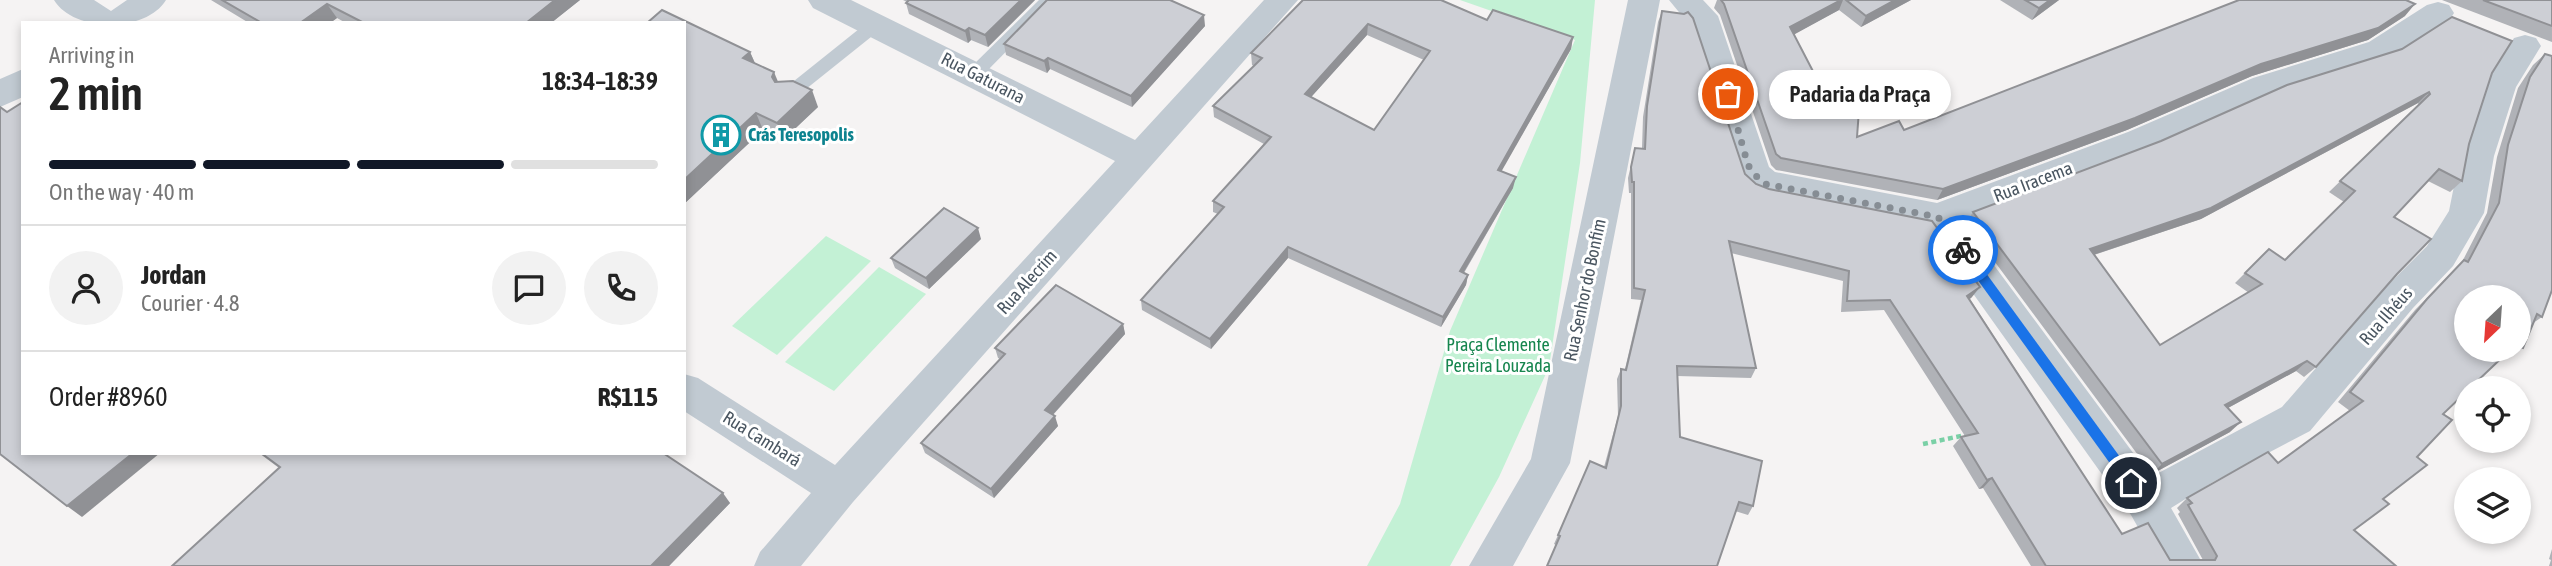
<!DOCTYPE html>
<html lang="en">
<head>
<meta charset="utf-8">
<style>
	body { margin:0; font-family:"Asap Condensed",sans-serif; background:#f2f2f2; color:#222; height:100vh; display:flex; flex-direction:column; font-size:26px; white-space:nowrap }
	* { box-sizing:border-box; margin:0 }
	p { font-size:23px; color:#767676 }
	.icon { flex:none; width:38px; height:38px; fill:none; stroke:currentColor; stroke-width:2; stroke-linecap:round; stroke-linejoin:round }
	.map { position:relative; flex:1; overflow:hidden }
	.panel { position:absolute; left:21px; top:21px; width:665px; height:434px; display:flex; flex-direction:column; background:#fff; border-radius:0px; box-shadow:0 4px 10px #0003 }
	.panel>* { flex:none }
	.needle { width:46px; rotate:205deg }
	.fabs { position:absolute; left:2454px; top:285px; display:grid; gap:14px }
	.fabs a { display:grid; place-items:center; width:77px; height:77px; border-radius:50%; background:#fff; box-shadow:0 4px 10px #0003; font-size:35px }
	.pin { position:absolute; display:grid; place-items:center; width:60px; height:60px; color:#fff; margin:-30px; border:4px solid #fff; border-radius:50%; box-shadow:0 2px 7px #0007 }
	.courier { position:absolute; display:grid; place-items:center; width:70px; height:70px; margin:-35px; border:5px solid #1a73e8; border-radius:50%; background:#fff; color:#222; box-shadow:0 2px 9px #0007 }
	.bubble { position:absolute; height:49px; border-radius:24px; background:#fff; box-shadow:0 4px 10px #0003; font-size:23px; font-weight:600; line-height:49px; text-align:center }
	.head em { font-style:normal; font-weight:600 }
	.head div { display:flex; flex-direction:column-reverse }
	.head { display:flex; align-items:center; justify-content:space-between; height:119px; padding:0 28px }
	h1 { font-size:46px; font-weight:600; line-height:52px }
	.bar { display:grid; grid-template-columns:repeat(4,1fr); gap:10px 7px; align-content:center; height:84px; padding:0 28px }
	.bar i { height:9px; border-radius:5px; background:#e0e0e0 }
	.bar .current { background:#111827 }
	.bar p { grid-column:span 4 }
	.line { display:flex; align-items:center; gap:18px; padding:0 28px; border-top:2px solid #e0e0e0 }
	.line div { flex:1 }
	.round { display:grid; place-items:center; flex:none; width:74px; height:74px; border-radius:37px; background:#f2f2f2 }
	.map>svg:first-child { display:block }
	.green { fill:#c3f1d5 }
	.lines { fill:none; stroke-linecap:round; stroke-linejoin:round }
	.path { stroke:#7ad0a6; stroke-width:4.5; stroke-dasharray:5 3.5; stroke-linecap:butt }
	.lane { fill:#c1cad2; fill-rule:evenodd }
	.street { fill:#c1cad2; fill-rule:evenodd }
	.wall { fill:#b0b2b7; fill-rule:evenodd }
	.shaded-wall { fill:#909195 }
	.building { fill:#cdcfd5; stroke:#909195; stroke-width:2; fill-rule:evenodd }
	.route { fill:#1a73e8 }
	.done { stroke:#868d94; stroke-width:7; stroke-dasharray:0 12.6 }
	.labels { text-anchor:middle; stroke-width:6; stroke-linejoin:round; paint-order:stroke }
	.street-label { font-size:18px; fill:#4a5661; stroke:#fff }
	.culture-label { font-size:18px; font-weight:bold; fill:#0d838f; stroke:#fff; text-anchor:start }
	.park-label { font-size:18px; fill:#17864f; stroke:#fff }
</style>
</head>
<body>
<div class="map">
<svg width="2552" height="566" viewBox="0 0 2552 566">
	<rect width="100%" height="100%" fill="#f5f3f3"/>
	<!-- green -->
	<g class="green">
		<path d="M1460 0H1595L1580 163 1549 367 1499 477 1450 566H1367L1400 504 1450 331 1575 40Z"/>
		<path d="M826 236 871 261 777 355 732 326Z"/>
		<path d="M879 267 926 294 834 391 785 362Z"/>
	</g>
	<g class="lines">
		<!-- path -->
		<path class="path" d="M1923 444 1970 434"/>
		<!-- lane -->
		<g class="lane">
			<path d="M1039 0H1057L981 77H969L966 73 969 69Z"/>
			<path d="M875 19 883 25 881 29 796 97H784L781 93 784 89 869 21Z"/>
		</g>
		<!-- street -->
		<g class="street">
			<path d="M54 0H94L111 11 127 0H166C146 33 74 33 54 0Z"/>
			<path d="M808 0H851L1135 140 1264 0H1298L853 502 801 566H754L760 552 811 493 684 411V374L698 378 835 465 1115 161 813 8Z"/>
			<path d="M1628 0H1660L1570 463 1513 566H1469L1531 459Z"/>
			<path d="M1669 0H1703L1718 16 1769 167 1775 172 1937 203 2128 132 2253 78 2369 42 2427 5 2438 2 2449 5 2454 13 2449 21 2391 58 2277 94 2152 150 1962 222 2151 477 2282 407 2387 286 2427 246 2449 211 2460 156 2483 85 2514 38 2525 35 2536 38 2541 46 2516 87 2494 156 2484 213 2453 266 2413 308 2310 431 2213 482 2171 508 2204 566H2160L2131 515 1927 229 1765 197 1753 193 1742 183 1692 28Z"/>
			<path d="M23 69V97L0 107V79Z"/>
		</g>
	</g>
	<!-- wall -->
	<g class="wall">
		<path d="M211 0H580L551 23H346L337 18 330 23H249Z"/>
		<path d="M903 0H1035L988 47 971 40 968 43 909 14 906 3 907 2Z"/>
		<path d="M1303 0 1487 20 1573 37 1571 49 1501 171 1513 188 1464 273 1468 275 1466 285 1441 327 1288 258 1211 349 1142 310 1141 300 1218 214 1213 212V201L1264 144 1214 117 1213 106 1254 66 1252 65 1251 53ZM1367 35 1424 60 1374 130 1311 97Z"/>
		<path d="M1717 0H1911L1861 27 1839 10 1794 34 1830 104 1857 137 1904 130 2405 16 2368 40 2252 76 2127 130 1937 200 1776 170 1771 165 1720 15 1714 8Z"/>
		<path d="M2000 0H2059L2032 20Z"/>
		<path d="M2442 0H2552V42Z"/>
		<path d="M1662 11 1745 174 1756 184 1972 297 1970 299 2122 534 2170 560H2203L2178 514 2180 512 2177 508 2187 498 2278 463 2350 411 2338 402 2415 310 2462 262 2487 213 2497 157 2518 88 2533 65 2545 54 2542 317 2533 323 2523 348 2509 358 2504 356 2443 414 2417 457 2383 499 2354 530 2396 566H2031L1983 488 1979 489 1953 446 1961 437 1965 436 1884 310 1841 312 1843 281 1731 253 1756 368 1751 378 1677 376 1680 437 1753 506 1748 515 1735 511 1556 545 1554 544 1558 535 1604 467 1618 416 1617 379 1621 369H1625L1641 300 1631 299V193H1629L1628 178 1635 148H1642L1643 117 1658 22ZM2518 298V350H2466Z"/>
		<path d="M684 23 750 52 755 63 778 82 818 107 783 140 763 130 684 204Z"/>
		<path d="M1205 26 1132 107 1050 69 1047 73 1006 55 1004 44Z"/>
		<path d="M2492 73 2469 144 2462 181 2450 192 2428 181 2394 217 2397 274 2316 367 2304 377 2296 371 2228 408 2230 432 2152 474 1966 223 1973 212ZM2418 103 2419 105 2329 192 2344 202 2285 260 2245 273 2235 283 2249 293 2160 345 2094 255 2201 219Z"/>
		<path d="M981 239 929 289 895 268 891 258Z"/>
		<path d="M1123 324 1125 334 1053 415 1058 426 994 498 925 453 921 443 1000 359 998 358 995 348Z"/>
		<path d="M259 453H663L730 503 669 566H172L279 468Z"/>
		<path d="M2552 549V566H2549L2551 560 2549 559Z"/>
	</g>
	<!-- shaded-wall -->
	<g class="shaded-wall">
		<path d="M555 0H580L551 23H526Z"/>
		<path d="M1021 0H1035L988 47 985 35Z"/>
		<path d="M1841 0H1843L1839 10 1786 39 1790 27Z"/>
		<path d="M1895 0H1911L1861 27 1866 16Z"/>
		<path d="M2050 0H2059L2032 20 2039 8Z"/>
		<path d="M327 4 337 18 330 23H300Z"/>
		<path d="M2415 4 2405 16 2368 40 2252 76 2127 130 1937 200 1943 189Z"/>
		<path d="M1204 15 1205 26 1132 107 1131 96Z"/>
		<path d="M1368 24 1367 35 1304 105 1305 94Z"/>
		<path d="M969 28 971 40 968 43 965 31Z"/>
		<path d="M1573 37 1571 49 1496 181 1498 170Z"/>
		<path d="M750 52 757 68 743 58Z"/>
		<path d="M1048 58 1050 69 1047 73 1044 61Z"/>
		<path d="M774 72 781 89 778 93 772 77Z"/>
		<path d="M812 90 818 107 783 140 777 123Z"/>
		<path d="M2429 92 2418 103 2201 219 2081 259 2090 249Z"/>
		<path d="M756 113 763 130 684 204V180Z"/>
		<path d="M1516 177 1513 188 1458 282 1460 271Z"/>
		<path d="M978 228 981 239 929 289 926 278Z"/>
		<path d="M1288 247V258L1211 349 1210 339Z"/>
		<path d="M1468 275 1466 285 1441 327 1443 317Z"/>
		<path d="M1980 287 1972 297 1960 306 1967 296Z"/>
		<path d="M1123 324 1125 334 1048 420 1045 410Z"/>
		<path d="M2307 361 2296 371 2215 415 2225 405Z"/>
		<path d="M1055 416 1058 426 994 498 991 489Z"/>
		<path d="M2241 422 2230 432 2152 474 2162 464Z"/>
		<path d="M133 453H160L82 517 67 506Z"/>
		<path d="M1992 478 1983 488 1979 489 1987 480Z"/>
		<path d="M723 493 730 503 669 566H651Z"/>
	</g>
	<!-- building -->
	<g class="building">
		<path d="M222 0H555L526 23H364L327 4 300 23H262Z"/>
		<path d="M909 0H1021L985 35 969 28 965 31 906 3Z"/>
		<path d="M1047 0H1170L1204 15 1131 96 1048 58 1044 61 1004 44Z"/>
		<path d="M1303 0H1441L1487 20 1493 10 1573 37 1498 170 1516 177 1460 271 1468 275 1443 317 1288 247 1210 339 1141 300 1224 207 1213 201 1271 137 1213 106 1262 58 1251 53ZM1368 24 1430 51 1374 130 1305 94Z"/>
		<path d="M1721 0H1841L1790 27 1830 104 1859 110 1857 137 1899 121 1904 130 2239 0H2406L2415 4 2378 28 2261 64 2135 118 1943 189 1781 158 1776 154 1724 4Z"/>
		<path d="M1846 0H1895L1866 16Z"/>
		<path d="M2025 0H2050L2039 8Z"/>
		<path d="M2483 0H2552V26Z"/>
		<path d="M662 10 750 52 743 58 774 72 772 77 775 82 793 81 812 90 777 123 756 113 684 180V23H647Z"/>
		<path d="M1662 11 1684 14 1688 12 1693 18 1745 174 1756 184 1769 189 1932 221 1980 287 1967 296 2122 534 2148 523 2170 560H2215L2217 556 2188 505 2192 503 2187 498 2268 452 2278 463 2363 401 2350 392 2427 299 2464 260 2468 262 2499 203 2508 145 2530 77 2545 54 2552 56V290L2542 317 2537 314 2523 348 2518 346V298H2466V350H2510L2470 388H2466V392L2443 414 2452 420 2417 457 2427 465 2383 499 2389 504 2354 530 2396 566H2046L1992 478 1987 480 1961 437 1978 433 1890 300 1847 301 1849 271 1729 241 1756 368 1677 366 1680 437 1762 461 1753 506 1739 502 1717 566H1547L1560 536 1558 535 1590 461 1606 468 1621 406V369L1626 370 1645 290 1634 288V182H1632L1631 167 1635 148 1645 149 1647 106Z"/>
		<path d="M2452 17 2512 41 2492 73 2469 144 2462 181 2439 169 2394 217 2431 239 2397 274 2316 367 2307 361 2225 405 2241 422 2162 464 1973 212 2161 141 2287 85 2402 49ZM2429 92 2430 94 2340 181 2355 191 2285 260 2269 249 2245 273 2262 284 2160 345 2090 249 2211 208Z"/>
		<path d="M23 102V453H133L67 506 0 454V107L7 112Z"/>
		<path d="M944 208 978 228 926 278 891 258Z"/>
		<path d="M1056 285 1123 324 1045 410 1055 416 991 489 921 443 1005 354 995 348Z"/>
		<path d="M261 453H663L723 493 651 566H172L280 467Z"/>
	</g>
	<!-- route -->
	<path class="route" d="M1963 246 1967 247 2136 479V487H2127L1959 254V247Z"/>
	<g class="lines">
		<!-- done -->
		<path class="done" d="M1728 94 1748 165 1754 174 1765 184 1938 217 1963 250"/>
	</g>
	<!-- icons -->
	<defs>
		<symbol id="building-ring" viewBox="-11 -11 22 22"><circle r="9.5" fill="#fff" stroke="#0f9aa8" stroke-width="1.5"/><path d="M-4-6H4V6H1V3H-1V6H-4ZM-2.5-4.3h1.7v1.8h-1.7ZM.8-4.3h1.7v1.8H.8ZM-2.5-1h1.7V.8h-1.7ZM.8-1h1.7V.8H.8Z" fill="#0f9aa8"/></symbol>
	</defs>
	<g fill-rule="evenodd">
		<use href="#building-ring" x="699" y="113" width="44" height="44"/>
	</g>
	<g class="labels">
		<!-- street labels -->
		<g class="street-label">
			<text transform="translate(983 78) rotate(27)" y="6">Rua Gaturana</text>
			<text transform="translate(2033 182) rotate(-21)" y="6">Rua Iracema</text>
			<text transform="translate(1027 282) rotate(-48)" y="6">Rua Alecrim</text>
			<text transform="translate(1585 290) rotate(-78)" y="6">Rua Senhor do Bonfim</text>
			<text transform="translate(2386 316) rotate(-49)" y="6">Rua Ilhéus</text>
			<text transform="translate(762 439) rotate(32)" y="6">Rua Cambará</text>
		</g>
		<!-- culture labels -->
		<g class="culture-label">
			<text x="748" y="141">Crás Teresopolis</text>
		</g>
		<!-- park labels -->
		<g class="park-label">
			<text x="1498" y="351">Praça Clemente<tspan x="1498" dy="21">Pereira Louzada</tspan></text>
		</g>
	</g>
</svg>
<div class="fabs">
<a><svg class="needle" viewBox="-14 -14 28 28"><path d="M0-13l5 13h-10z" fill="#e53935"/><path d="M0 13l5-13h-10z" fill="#767676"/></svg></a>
<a><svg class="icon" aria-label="locate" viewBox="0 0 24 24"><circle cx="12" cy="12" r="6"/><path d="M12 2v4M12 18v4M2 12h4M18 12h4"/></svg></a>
<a><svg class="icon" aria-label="layers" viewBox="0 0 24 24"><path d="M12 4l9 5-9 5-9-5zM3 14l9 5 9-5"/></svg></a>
</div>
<div class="pin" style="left:1728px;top:94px;background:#ea580c"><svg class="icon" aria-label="bag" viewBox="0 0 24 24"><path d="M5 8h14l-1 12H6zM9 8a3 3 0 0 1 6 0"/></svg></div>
<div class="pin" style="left:2131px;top:483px;background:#1f2937"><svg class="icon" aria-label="home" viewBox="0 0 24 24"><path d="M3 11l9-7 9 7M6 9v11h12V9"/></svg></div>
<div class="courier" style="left:1963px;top:250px"><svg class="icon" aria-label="bike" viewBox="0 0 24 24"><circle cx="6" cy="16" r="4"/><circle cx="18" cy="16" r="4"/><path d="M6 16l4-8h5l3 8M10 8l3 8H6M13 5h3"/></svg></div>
<div class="bubble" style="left:1769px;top:70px;width:182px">Padaria da Praça</div>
<section class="panel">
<div class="head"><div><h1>2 min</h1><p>Arriving in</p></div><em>18:34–18:39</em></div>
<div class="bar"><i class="current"></i><i class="current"></i><i class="current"></i><i></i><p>On the way · 40 m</p></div>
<div class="line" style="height:126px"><a class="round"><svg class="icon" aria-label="person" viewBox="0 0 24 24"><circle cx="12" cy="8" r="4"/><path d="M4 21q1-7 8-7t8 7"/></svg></a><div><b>Jordan</b><p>Courier · 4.8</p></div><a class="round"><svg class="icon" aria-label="chat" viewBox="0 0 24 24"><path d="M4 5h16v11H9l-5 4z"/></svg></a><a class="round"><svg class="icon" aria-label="phone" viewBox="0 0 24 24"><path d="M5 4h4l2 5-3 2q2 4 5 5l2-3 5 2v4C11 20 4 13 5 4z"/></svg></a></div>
<div class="line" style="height:91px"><div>Order #8960</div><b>R$115</b></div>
</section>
</div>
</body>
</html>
